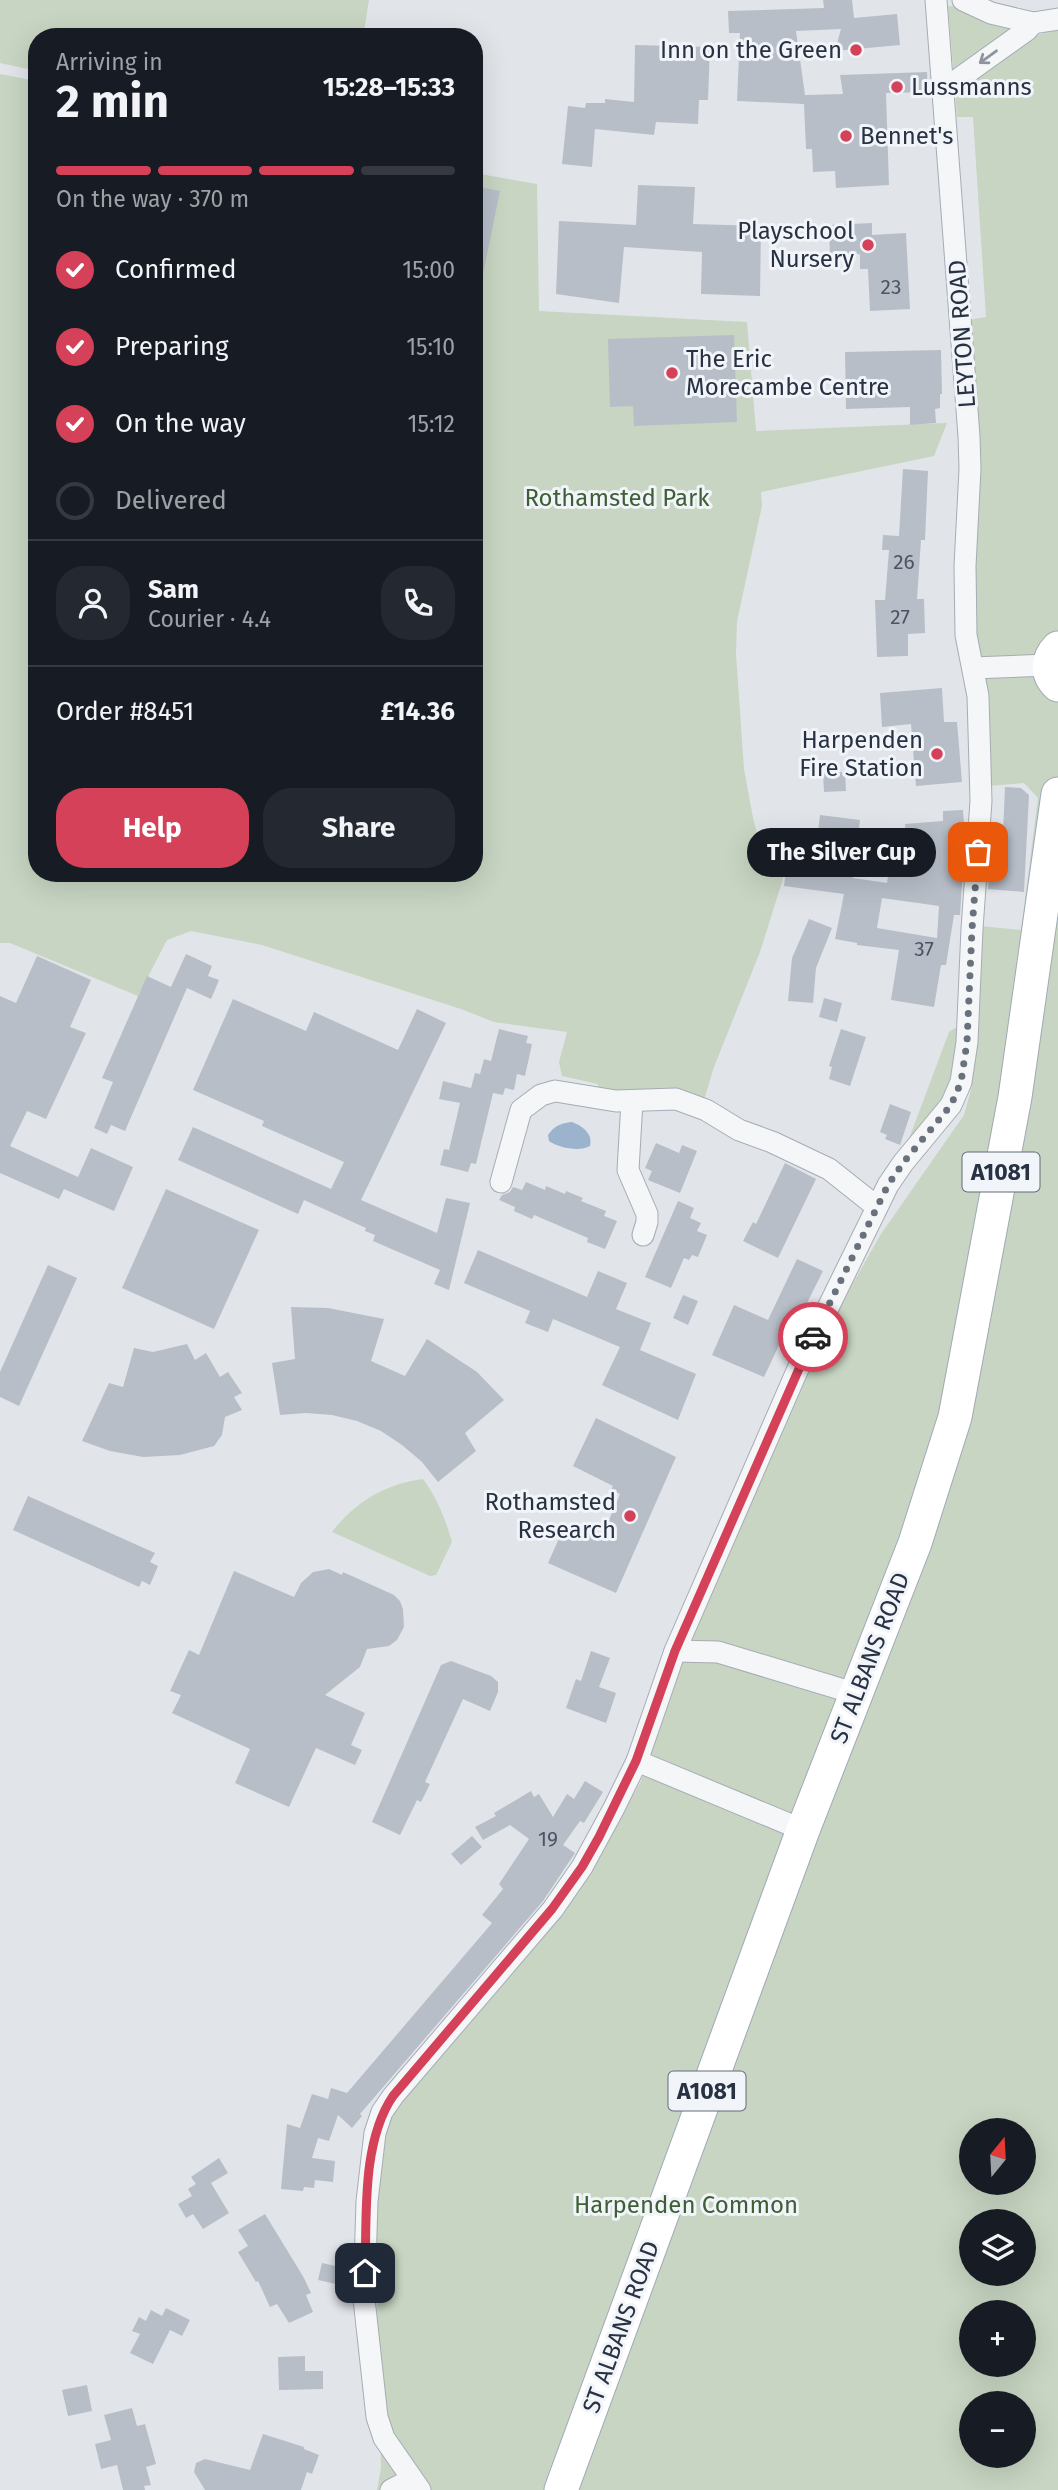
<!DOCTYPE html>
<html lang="en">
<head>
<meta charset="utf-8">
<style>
	body { margin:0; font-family:"Fira Sans",sans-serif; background:#242831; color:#f1f3f6; height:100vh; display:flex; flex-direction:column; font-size:26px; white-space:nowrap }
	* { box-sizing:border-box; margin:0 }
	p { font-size:23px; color:#9ea1a6 }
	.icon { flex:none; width:38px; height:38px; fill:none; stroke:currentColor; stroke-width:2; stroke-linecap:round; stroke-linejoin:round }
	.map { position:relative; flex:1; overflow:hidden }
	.side { position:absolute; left:28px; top:28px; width:455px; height:854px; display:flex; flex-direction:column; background:#171b24; border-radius:28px; box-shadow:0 7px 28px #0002 }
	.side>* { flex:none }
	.needle { width:46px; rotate:18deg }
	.tools { position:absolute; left:959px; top:2118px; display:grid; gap:14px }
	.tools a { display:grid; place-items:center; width:77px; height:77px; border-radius:50%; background:#171b24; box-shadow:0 7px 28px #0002; font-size:35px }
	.pin { position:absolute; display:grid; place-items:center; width:60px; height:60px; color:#fff; margin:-30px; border-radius:14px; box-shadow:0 4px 10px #0006 }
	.courier { position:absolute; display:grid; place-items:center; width:70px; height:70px; margin:-35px; border:5px solid #d44159; border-radius:50%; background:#fff; color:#222; box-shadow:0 2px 9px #0007 }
	.bubble { position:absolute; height:49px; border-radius:24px; background:#171b24; box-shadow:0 7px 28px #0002; font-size:23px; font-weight:700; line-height:49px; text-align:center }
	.summary em { font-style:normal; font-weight:700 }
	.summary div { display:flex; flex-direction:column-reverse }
	.summary { display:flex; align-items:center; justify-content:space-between; height:119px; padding:0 28px }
	h1 { font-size:46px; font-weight:700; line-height:52px }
	.bar { display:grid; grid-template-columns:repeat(4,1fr); gap:10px 7px; align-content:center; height:84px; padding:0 28px }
	.bar i { height:9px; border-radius:5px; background:#363941 }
	.bar .selected { background:#d44159 }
	.bar p { grid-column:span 4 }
	.line { display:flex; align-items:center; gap:18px; padding:0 28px; border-top:2px solid #363941 }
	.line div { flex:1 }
	.round { display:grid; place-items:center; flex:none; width:74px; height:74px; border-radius:28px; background:#242831 }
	ol { padding:0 28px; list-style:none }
	li { display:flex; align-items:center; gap:21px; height:77px }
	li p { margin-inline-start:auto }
	li .icon { padding:7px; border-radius:50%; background:#d44159; color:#fff; stroke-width:4 }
	li:last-child { color:#9ea1a6 }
	li i { width:38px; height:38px; border:4px solid #363941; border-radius:50% }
	.button { display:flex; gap:14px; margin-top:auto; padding:14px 28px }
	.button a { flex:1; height:80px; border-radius:28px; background:#d44159; color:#fff; font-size:28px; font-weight:700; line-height:80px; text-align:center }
	.button a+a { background:#242831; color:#f1f3f6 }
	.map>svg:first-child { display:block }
	.green { fill:#c7d5c2; fill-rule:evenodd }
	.water { fill:#9bb3cc }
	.building { fill:#b8bec8; fill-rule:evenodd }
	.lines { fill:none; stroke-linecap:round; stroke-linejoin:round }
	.street-casing { stroke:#a6acb5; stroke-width:23 }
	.primary-casing { stroke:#a0a9b7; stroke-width:35 }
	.street { stroke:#f4f6f8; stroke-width:21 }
	.primary { stroke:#fff; stroke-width:33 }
	.oneway { stroke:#8e949e }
	.done { stroke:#69717d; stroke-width:7; stroke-dasharray:0 12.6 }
	.route { stroke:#d44159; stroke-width:9 }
	.poi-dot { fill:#d44159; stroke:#f1f4f8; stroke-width:2.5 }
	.labels { text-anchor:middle; stroke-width:6; stroke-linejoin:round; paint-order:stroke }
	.number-label { font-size:21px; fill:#4c5564 }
	.shield { fill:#f1f4f8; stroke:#646c79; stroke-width:2 }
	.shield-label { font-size:23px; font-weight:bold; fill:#283243 }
	.poi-label { font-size:24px; fill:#283243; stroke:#f1f4f8; text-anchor:end }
	.street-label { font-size:24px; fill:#283243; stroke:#f1f4f8 }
	.park-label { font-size:24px; fill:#3e5f35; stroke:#f1f4f8 }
</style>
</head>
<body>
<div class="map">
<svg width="1058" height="2490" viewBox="0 0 1058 2490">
	<rect width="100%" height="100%" fill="#e1e5ea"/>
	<!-- green -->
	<g class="green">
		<path d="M0 0H369L363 37H37V71L0 63Z"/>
		<path d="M948 6 959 7 1018 28 1024 39 1058 29V2490H377L381 2468 375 2215 384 2134 393 2113 408 2092 567 1904 606 1844 641 1781 678 1669 796 1383 881 1234 964 1115 972 1086 981 926 1021 930 1038 798 1024 783 989 786 990 707 976 640 969 320 986 317 973 117H957ZM971 2130H1024V2182H971ZM971 2221H1024V2273H971ZM971 2312H1024V2364H971ZM971 2403H1024V2455H971Z"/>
		<path d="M0 74 37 81V873H474V173L537 184 539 311 747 322 756 431 947 423 934 456 761 492 762 506 737 621 736 654 744 769 753 818 765 863 787 866 760 952 714 1067 704 1100 597 1090 598 1084 562 1076 559 1062 567 1032 494 1022 461 1009 262 945 191 931 167 940 138 996 10 943H0Z"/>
		<path d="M955 1028 962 1031 947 1098 907 1144 949 1032Z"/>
		<path d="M423 1479C437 1498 445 1518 452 1542L436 1575 430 1576 332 1532C355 1502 385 1484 423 1479Z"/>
	</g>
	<!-- water -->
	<path class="water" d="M572 1122C582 1126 593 1133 590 1146 580 1152 559 1148 549 1141L548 1135C554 1126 561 1123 572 1122Z"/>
	<!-- building -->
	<g class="building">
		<path d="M823 0H852L854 18 897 14 900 45 835 51 841 29 796 31 805 95 843 94 840 75 927 72 928 92 886 93 889 185 836 188 835 171 813 172 812 149H806L804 104 737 101 740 33H729L728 11 824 8Z"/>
		<path d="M635 45 710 47 708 100H699L698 124 656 122 654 135 595 129 592 167 562 164 568 106 585 108 586 103H605V99L634 102Z"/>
		<path d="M638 185 695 187 693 224 761 226 760 296 701 294 702 252 624 247 619 303 556 294 559 221 636 225Z"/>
		<path d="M474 186 500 191 481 284 474 283Z"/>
		<path d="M872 223V235L906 233 910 309 870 311 868 269H860V254L830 256 829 225Z"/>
		<path d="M734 335 737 422 634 426 633 406 610 407 608 339Z"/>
		<path d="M941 350 942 394H940V408L935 409 936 423 910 425V407L846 409 845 352Z"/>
		<path d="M903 469 928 471 925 540H921L917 599H924L925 633 908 634V656L877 657 875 600H885L889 550H882L883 535 899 536Z"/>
		<path d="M942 688 944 722H957L962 782 916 786 911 724 882 727 880 693Z"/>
		<path d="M845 772 846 791 824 792 823 773Z"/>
		<path d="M1005 787 1021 788 1029 795 1024 892 988 889 992 836H995V832H1003Z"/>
		<path d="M963 810 965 837 960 915H954L946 965H941L934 1007 891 1000 899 950 857 945V943L835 939 844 894 784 886 786 868 818 873 822 834 818 833 820 815 860 820 853 878 887 883 892 849 907 852 905 824 943 821V811ZM882 898 939 906 937 938 877 928Z"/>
		<path d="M809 919 832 928 816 968 813 1003 788 1001 792 958Z"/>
		<path d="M186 954 212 966 208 976 219 980 211 999 187 988 125 1131 111 1125 107 1134 94 1128 113 1082 102 1078 147 976 171 987Z"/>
		<path d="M37 956 91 980 70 1027 86 1033 46 1119 27 1111 10 1146 78 1177 91 1148 133 1167 114 1211 64 1189 59 1199 0 1173V996L16 1003Z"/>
		<path d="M824 998 842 1003 837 1022 819 1017Z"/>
		<path d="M233 999 306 1031 314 1012 398 1050 417 1009 446 1023 361 1200 437 1233 446 1198 470 1203 449 1290 434 1284 440 1270 373 1241 375 1235 365 1231 366 1228 304 1200 298 1214 178 1160 193 1127 331 1189 344 1162 262 1126 264 1121 193 1090Z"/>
		<path d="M499 1029 528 1036 526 1043 532 1044 525 1076 517 1074 514 1090 505 1088 503 1095 493 1093 476 1164 471 1163 468 1172 440 1165 444 1149 449 1150 460 1103 439 1099 443 1081 471 1088 475 1073 480 1074 484 1059 491 1061Z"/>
		<path d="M841 1029 866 1037 850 1086 829 1079 832 1067 829 1066Z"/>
		<path d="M890 1104 911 1112 900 1145 885 1139 887 1135 880 1132Z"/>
		<path d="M656 1143 679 1153 682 1145 697 1151 680 1193 648 1180 652 1171 645 1168Z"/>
		<path d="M785 1163 816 1179 778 1258 743 1241 753 1222 756 1224Z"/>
		<path d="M526 1182 545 1190 546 1186 565 1194 566 1191 583 1198 581 1201 606 1211 604 1216 617 1221 605 1249 587 1242 588 1238 534 1215 532 1219 514 1211 515 1207 499 1200 502 1195 510 1192 513 1187 522 1190Z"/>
		<path d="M166 1189 259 1230 214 1329 122 1288Z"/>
		<path d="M678 1201 694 1208 690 1218 701 1223 697 1231 707 1235 698 1257 692 1255 689 1260 684 1258 671 1288 645 1277Z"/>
		<path d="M478 1250 587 1297 598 1271 627 1283 616 1309 651 1323 640 1350 696 1374 678 1420 602 1385 620 1347 553 1319 548 1332 525 1323 530 1311 464 1283Z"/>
		<path d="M797 1259 823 1271 786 1345 780 1343 764 1377 712 1355 734 1305 768 1320Z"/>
		<path d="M48 1265 77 1278 19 1406 0 1397V1372Z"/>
		<path d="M683 1295 698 1301 688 1325 673 1318Z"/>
		<path d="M291 1307 328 1308 384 1319 371 1361 405 1376 427 1339 477 1372 504 1400 465 1433 476 1451 438 1482 422 1462 402 1445 381 1431 357 1421 332 1415 306 1413 280 1415 272 1363 295 1359Z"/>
		<path d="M187 1344 195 1360 206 1353 220 1377 228 1372 242 1393 234 1397 242 1410 225 1417 222 1435 214 1446 180 1455 143 1457 110 1451 82 1441 109 1383 123 1387 134 1348 153 1352Z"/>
		<path d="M596 1418 676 1457 616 1593 548 1563 566 1523 601 1539 620 1494 611 1490 613 1486 573 1466Z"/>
		<path d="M28 1496 155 1553 150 1562 158 1566 150 1585 142 1581 139 1587 13 1530Z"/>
		<path d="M329 1569 342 1575 343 1572 394 1595 400 1601 403 1609 404 1627 397 1640 389 1646 367 1649 360 1667 325 1695 365 1713 351 1745 362 1750 355 1765 316 1748 289 1807 235 1783 250 1749 172 1713 181 1695 170 1691 189 1650 199 1655 234 1571 294 1597 301 1583 313 1572Z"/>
		<path d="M591 1651 610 1658 599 1687 616 1693 606 1723 566 1708 576 1679 581 1681Z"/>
		<path d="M451 1661 491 1676 498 1682V1692L490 1711 463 1699 425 1782 430 1784 421 1802 417 1800 400 1835 372 1822 441 1665Z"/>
		<path d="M585 1781 603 1792 584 1823 580 1821 563 1845 575 1853 543 1901 360 2114 362 2116 352 2128 338 2115 329 2141 318 2138 312 2158 335 2161 333 2182 315 2180 314 2188 304 2187 303 2191 281 2189 287 2124 300 2128 312 2094 328 2099 331 2088 347 2093 492 1923 482 1915 503 1889 499 1884 529 1839 510 1825 483 1840 475 1827 496 1816 494 1813 531 1791 534 1797 539 1794 553 1817 567 1794 574 1799Z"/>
		<path d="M472 1836 482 1847 461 1865 451 1854Z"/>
		<path d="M219 2158 228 2173 211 2183 229 2213 203 2229 193 2214 186 2218 178 2204 192 2196 188 2189 196 2184 191 2177Z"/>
		<path d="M265 2214 304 2278 311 2293 306 2295 313 2312 289 2323 277 2304 270 2307 258 2281 256 2282 238 2252 248 2246 238 2230Z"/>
		<path d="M322 2263 340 2267 336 2284 318 2280Z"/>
		<path d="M166 2308 190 2320 182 2336 170 2330 153 2364 130 2353 140 2334 132 2331 139 2317 146 2321 151 2310 162 2316Z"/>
		<path d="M305 2356V2371H323V2389L279 2390 278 2357Z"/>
		<path d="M87 2385 92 2411 68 2416 62 2390Z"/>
		<path d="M132 2408 137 2426 145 2424 156 2464 146 2467 151 2485 144 2486 145 2490H123L117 2465 101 2469 95 2444 111 2440 104 2415Z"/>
		<path d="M263 2434 304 2447V2449L319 2455 312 2474 307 2472 301 2490H205L194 2472 196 2463 205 2459 250 2470Z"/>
	</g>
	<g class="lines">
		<defs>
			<g id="street">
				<path d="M963 0 991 13 1033 23 1058 19"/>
				<path d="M943 90 1027 30 1033 23"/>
				<path d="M973 668 1049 665"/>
				<path d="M632 1101 628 1170 647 1214V1222L643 1235"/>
				<path d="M501 1182 521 1110 541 1095 555 1091 616 1101 676 1099 706 1110 739 1130 772 1142 829 1169 877 1207"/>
				<path d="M675 1651 718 1652 857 1694"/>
				<path d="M637 1761 803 1830"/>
				<path d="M391 2490 412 2479"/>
				<path d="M420 2490 384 2438 377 2417 364 2299 367 2201 375 2133 382 2112 393 2096 553 1909 582 1867 614 1808 637 1761 675 1651 797 1371 888 1185 903 1163 951 1105 961 1082 967 1042 972 929 981 801 978 696 966 635 965 566 970 469 969 436 936 0"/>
			</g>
			<g id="primary">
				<path d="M1058 648C1047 659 1046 674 1058 685"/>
				<path d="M561 2490 803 1830 915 1543 955 1417 1015 1097 1058 794"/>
			</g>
		</defs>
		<!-- street casing -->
		<use href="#street" class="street-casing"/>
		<!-- primary casing -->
		<use href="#primary" class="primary-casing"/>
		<!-- street -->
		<use href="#street" class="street"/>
		<!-- primary -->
		<use href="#primary" class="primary"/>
	</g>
	<!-- one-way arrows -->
	<defs><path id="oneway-shaft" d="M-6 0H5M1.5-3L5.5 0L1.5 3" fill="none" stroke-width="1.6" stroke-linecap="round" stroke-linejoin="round" transform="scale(1.75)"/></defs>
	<use class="oneway" href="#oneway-shaft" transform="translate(988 57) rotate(144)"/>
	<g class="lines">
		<!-- done -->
		<path class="done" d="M813 1337 888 1185 903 1163 951 1105 961 1082 967 1042 972 929 978 852"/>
		<!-- route -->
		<path class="route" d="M365 2273C367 2218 361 2143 393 2096L552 1909 582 1867 599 1837 636 1761 675 1651 813 1337"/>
	</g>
	<!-- markers -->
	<g class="poi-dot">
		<circle cx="856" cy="50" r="7"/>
		<circle cx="897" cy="87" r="7"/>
		<circle cx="846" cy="136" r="7"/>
		<circle cx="868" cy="245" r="7"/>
		<circle cx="672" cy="373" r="7"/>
		<circle cx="937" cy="754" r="7"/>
		<circle cx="630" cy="1516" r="7"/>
	</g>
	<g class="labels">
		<!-- number labels -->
		<g class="number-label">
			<text x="891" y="294">23</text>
			<text x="904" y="569">26</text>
			<text x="900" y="624">27</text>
			<text x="924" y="956">37</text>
			<text x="548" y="1846">19</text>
		</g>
		<!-- shield labels -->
		<g class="shield">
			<rect x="962.5" y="1152.5" width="77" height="39" rx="5"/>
			<rect x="668.5" y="2071.5" width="77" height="39" rx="5"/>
		</g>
		<g class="shield-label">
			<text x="1001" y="1180">A1081</text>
			<text x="707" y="2099">A1081</text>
		</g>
		<!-- poi labels -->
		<g class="poi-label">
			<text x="842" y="58">Inn on the Green</text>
			<text x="911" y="95" text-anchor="start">Lussmanns</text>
			<text x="860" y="144" text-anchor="start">Bennet's</text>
			<text x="854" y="239">Playschool<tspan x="854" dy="28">Nursery</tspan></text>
			<text x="686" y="367" text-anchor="start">The Eric<tspan x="686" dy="28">Morecambe Centre</tspan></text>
			<text x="923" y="748">Harpenden<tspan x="923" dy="28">Fire Station</tspan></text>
			<text x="616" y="1510">Rothamsted<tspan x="616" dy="28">Research</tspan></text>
		</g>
		<!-- street labels -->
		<g class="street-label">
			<text transform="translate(962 334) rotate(-94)" y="8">LEYTON ROAD</text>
			<text transform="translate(870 1658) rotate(-69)" y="8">ST ALBANS ROAD</text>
			<text transform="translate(621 2327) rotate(-70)" y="8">ST ALBANS ROAD</text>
		</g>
		<!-- park labels -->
		<g class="park-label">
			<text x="617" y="506">Rothamsted Park</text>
			<text x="686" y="2213">Harpenden Common</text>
		</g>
	</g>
</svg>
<div class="tools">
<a><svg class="needle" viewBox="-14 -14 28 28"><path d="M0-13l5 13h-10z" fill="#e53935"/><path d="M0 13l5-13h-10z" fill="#9ea1a6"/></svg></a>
<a><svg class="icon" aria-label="layers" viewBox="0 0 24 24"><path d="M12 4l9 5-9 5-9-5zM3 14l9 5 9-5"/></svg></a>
<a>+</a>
<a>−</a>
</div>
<div class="pin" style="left:978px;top:852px;background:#ea580c"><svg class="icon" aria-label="bag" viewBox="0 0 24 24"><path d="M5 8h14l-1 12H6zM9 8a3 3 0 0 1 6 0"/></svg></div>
<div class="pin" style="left:365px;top:2273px;background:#1f2937"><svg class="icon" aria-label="home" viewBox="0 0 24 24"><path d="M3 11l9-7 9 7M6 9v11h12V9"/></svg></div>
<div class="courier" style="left:813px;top:1337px"><svg class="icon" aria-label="car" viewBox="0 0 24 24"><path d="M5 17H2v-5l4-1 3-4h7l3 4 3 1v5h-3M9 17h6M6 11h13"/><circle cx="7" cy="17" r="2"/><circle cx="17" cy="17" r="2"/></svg></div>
<div class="bubble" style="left:747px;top:828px;width:189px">The Silver Cup</div>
<section class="side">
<div class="summary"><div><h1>2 min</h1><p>Arriving in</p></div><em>15:28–15:33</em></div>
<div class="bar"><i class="selected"></i><i class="selected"></i><i class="selected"></i><i></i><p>On the way · 370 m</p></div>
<ol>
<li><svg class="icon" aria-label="check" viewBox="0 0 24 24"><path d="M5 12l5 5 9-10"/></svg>Confirmed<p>15:00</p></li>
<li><svg class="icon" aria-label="check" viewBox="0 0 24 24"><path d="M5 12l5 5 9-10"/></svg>Preparing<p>15:10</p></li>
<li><svg class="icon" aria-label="check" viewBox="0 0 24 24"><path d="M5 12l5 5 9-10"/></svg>On the way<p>15:12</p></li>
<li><i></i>Delivered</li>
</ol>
<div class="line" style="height:126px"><a class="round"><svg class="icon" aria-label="person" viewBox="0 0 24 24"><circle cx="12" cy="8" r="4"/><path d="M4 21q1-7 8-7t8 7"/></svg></a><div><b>Sam</b><p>Courier · 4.4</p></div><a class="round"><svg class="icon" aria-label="phone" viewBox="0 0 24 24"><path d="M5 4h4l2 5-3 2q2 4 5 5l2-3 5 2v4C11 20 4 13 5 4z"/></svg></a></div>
<div class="line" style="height:91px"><div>Order #8451</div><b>£14.36</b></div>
<div class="button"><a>Help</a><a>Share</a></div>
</section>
</div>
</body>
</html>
